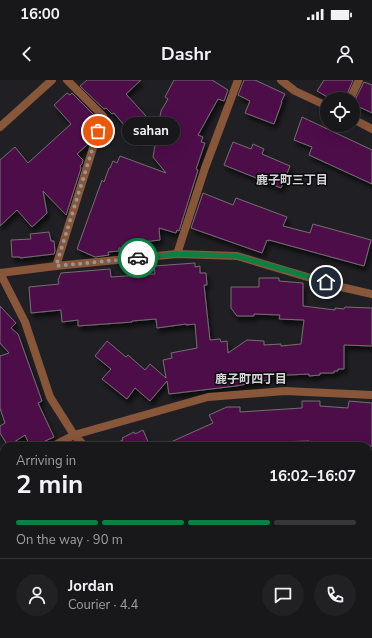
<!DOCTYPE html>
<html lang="en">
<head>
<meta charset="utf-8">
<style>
	body { margin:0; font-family:"Nunito Sans","Noto Sans JP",sans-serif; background:#212023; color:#f1f3f6; height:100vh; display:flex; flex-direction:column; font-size:15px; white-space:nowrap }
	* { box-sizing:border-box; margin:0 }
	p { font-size:13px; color:#9f9fa2 }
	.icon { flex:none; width:22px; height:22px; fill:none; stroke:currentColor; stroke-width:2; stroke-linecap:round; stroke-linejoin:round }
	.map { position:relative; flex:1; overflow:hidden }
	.details { position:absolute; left:0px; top:362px; width:372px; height:196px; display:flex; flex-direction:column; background:#18171a; border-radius:12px 12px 0 0; box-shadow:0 4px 16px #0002,0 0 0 1px #363639 }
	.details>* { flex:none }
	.controls { position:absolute; left:320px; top:12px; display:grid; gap:8px }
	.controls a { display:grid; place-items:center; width:40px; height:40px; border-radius:50%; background:#18171a; box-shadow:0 4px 16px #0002,0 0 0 1px #363639; font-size:20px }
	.pin { position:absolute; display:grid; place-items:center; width:34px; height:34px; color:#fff; margin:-17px; border:2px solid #fff; border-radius:50%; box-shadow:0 1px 4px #0007 }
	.courier { position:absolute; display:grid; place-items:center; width:40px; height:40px; margin:-20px; border:3px solid #0b8043; border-radius:50%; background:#fff; color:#222; box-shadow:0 1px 5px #0007 }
	.bubble { position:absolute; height:28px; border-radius:14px; background:#18171a; box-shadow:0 4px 16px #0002,0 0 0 1px #363639; font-size:13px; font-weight:700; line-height:28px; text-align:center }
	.head em { font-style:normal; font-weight:700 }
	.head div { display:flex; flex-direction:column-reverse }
	.head { display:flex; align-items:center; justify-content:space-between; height:68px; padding:0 16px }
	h1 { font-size:26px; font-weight:700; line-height:30px }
	.bar { display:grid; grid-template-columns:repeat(4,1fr); gap:6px 4px; align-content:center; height:48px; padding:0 16px }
	.bar i { height:5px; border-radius:3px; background:#363639 }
	.bar .on { background:#0b8043 }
	.bar p { grid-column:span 4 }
	.line { display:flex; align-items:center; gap:10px; padding:0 16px; border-top:1px solid #363639 }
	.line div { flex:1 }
	.round { display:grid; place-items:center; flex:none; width:42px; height:42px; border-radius:21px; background:#212023 }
	.status { display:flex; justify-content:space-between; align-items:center; height:28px; padding:0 20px; background:#18171a; direction:ltr }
	.status svg { height:11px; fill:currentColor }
	header { display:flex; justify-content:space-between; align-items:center; height:52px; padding:0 16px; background:#18171a; font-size:18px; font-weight:700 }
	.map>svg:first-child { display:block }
	.building { fill:#4e1148; stroke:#726e71; filter:url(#shadow) }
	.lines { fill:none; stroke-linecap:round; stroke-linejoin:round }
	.minor { stroke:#885639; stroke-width:8 }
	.tertiary { stroke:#885639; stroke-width:8 }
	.done { stroke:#969597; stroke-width:4; stroke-dasharray:0 7.2 }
	.route { stroke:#0b8043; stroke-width:5 }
	.labels { text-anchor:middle; stroke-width:3; stroke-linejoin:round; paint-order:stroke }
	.neighbourhood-label { font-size:12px; font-weight:bold; fill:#d5d4d6; stroke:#0a090b }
</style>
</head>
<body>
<div class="status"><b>16:00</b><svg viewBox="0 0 49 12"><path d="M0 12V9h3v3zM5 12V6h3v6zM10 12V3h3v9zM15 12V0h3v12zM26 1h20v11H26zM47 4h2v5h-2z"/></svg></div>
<header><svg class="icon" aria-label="back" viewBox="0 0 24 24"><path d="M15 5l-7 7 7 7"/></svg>Dashr<svg class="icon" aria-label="person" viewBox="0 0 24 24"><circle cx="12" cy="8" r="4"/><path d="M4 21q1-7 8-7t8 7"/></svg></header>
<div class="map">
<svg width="372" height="558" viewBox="0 0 372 558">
	<defs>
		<filter id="shadow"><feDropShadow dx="2.5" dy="4.5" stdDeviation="2" flood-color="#0009"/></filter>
	</defs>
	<rect width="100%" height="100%" fill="#201f23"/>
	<!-- building -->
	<g class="building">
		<path d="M87 0H141L126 14 155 46 138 61 125 45V44L124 45 114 33 112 34 106 28 104 29 80 6Z"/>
		<path d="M174 0H212L228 10 224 21 218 19 198 55 203 57 201 62 205 63 196 89 198 90 179 151 177 150 176 153 159 148 160 160 134 163V167L119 168V171L108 172 109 175 95 177 77 169 102 100 104 102 109 88H110L113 81 117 83 120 76 166 93 153 77 161 31 168 19 165 17Z"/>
		<path d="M244 0H255L285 14 281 22H282L274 44 245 33 250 21 238 15Z"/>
		<path d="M324 0H353L345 19H331L317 11Z"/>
		<path d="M364 2 372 5V33L353 24Z"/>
		<path d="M67 13 70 15 72 13 96 37 84 50 91 57 89 63 77 74 83 80 82 84 80 86 81 88 66 135 43 111 47 133 32 147 17 130 0 146V80L15 67 28 83 71 44 54 25Z"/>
		<path d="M302 37 372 70V104L309 75 312 67 294 60Z"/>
		<path d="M233 62 251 69 253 64 264 69 262 74 290 86 281 108 224 85Z"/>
		<path d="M203 113 233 125 236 118 287 137 283 146 310 153 313 144 371 160 364 186 269 160V161L267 160 262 173 191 148Z"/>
		<path d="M49 152 51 161H54L55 171 54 174 20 178V177H12L11 160 31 159 30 154Z"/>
		<path d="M195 183V187L200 186V193H206L207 205H204L210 260 220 259 221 262 227 261 228 273 247 260 264 261V265L281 264V266L301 264 304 240 279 239 280 235 254 234V236H237L231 228V207H259V198H279V201L303 203V226L335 230V228L344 229 345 227 372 228V266L344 265V289H338V291H334V293H320V295L309 296V294L267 296 268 300 236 306 169 314 167 301 150 321 135 308 127 319 102 299 111 289 95 276 107 261 126 277 128 275 145 290 150 284 166 298 163 280 172 278 171 273 197 268 195 244 186 245V244L157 248 156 239 132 241V242L78 246V240L62 242 61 230 31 233 29 207 59 204 58 200 61 193 110 189 111 197 155 194 154 186Z"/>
		<path d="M0 226 16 243 11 248 18 254 42 321 38 323 54 357 34 366H30L25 355 8 366 0 353V346L5 343 0 328V276L9 273 0 263Z"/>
		<path d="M302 321H320V326L348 328 349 321 372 323V366H309V361L245 363 246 366H162L213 343 209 335 227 327H240V332L302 328Z"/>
		<path d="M143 350 150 366H110L123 360 122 358 134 352 135 354Z"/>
	</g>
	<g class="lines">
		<!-- minor -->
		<g class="minor">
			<path d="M281 0 295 11 327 26"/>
			<path d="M350 19 359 0"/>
			<path d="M353 39 372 49"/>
			<path d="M177 174 205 88 238 0"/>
			<path d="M56 186 103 36 67 0"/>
			<path d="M0 193 56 186 177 174 237 176 341 207 372 214"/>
			<path d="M0 193 25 242 50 317 74 355 85 366"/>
			<path d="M53 366 74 355 208 317 285 311 372 315"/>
			<path d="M0 395 4 393"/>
			<path d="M368 515H372"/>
			<path d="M42 558 51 554"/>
			<path d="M117 558 118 554"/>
		</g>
		<!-- tertiary -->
		<path class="tertiary" d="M0 47 52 0"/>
	</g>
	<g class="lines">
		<!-- done -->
		<path class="done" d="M98 51 56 186 138 178"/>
		<!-- route -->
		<path class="route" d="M138 178 177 174 237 176 326 202"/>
	</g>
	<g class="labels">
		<!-- neighbourhood labels -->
		<g class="neighbourhood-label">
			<text x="292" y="104">鹿子町三丁目</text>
			<text x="251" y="303">鹿子町四丁目</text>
		</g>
	</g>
</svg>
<div class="controls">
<a><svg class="icon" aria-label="locate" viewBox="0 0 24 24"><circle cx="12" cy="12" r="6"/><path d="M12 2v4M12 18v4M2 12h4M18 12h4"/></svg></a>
</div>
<div class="pin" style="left:98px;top:51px;background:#ea580c"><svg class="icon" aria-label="bag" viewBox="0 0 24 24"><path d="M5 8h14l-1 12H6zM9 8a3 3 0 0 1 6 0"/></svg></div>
<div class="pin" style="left:326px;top:202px;background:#1f2937"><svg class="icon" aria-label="home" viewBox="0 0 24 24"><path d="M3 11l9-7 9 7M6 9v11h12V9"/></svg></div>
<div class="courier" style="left:138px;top:178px"><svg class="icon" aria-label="car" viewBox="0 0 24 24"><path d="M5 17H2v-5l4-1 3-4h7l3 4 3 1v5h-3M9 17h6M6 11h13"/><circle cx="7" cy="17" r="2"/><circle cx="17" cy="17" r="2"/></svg></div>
<div class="bubble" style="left:122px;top:37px;width:58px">sahan</div>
<section class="details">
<div class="head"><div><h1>2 min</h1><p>Arriving in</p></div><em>16:02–16:07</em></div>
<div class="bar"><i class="on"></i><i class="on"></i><i class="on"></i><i></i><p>On the way · 90 m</p></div>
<div class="line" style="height:72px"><a class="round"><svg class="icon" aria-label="person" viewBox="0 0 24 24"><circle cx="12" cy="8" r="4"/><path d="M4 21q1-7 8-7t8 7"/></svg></a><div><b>Jordan</b><p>Courier · 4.4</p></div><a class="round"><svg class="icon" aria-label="chat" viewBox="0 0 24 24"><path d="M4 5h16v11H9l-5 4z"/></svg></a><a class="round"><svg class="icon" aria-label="phone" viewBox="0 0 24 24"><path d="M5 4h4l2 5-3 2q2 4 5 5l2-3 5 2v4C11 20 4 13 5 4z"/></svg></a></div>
</section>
</div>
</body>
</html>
